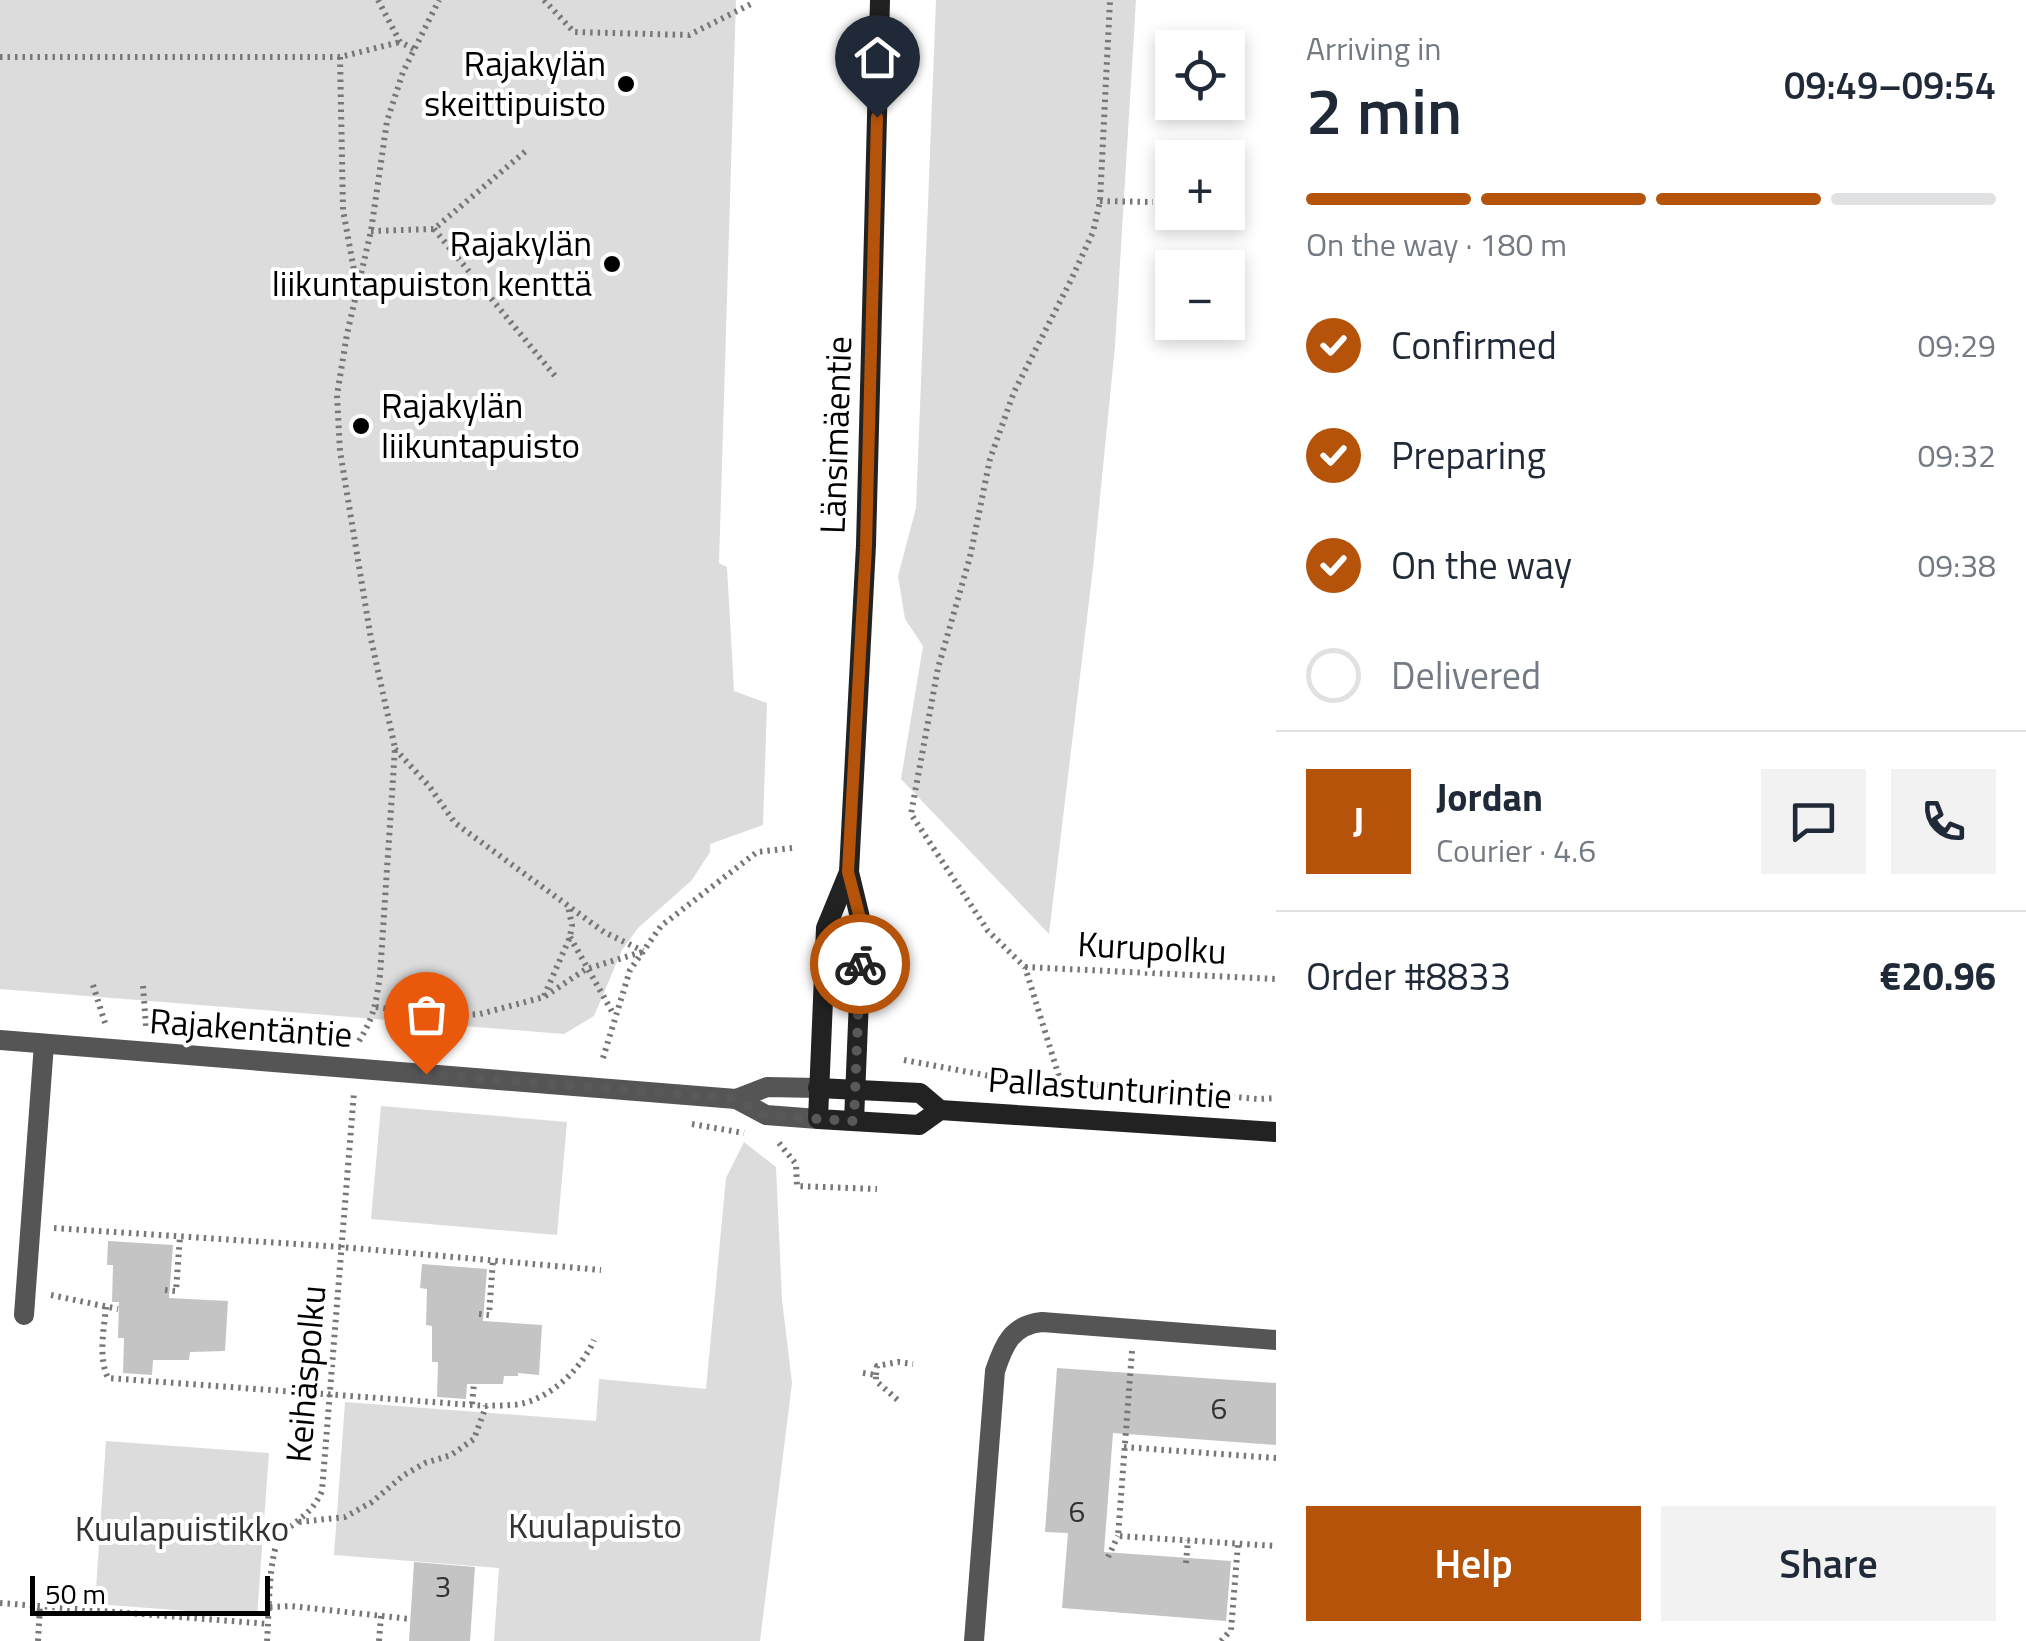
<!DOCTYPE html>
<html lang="en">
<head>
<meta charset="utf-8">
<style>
	body { margin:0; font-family:"Titillium Web",sans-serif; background:#f2f2f3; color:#1f2937; height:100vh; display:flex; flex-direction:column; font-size:38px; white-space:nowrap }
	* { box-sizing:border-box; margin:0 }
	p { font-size:32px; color:#747a83 }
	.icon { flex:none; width:55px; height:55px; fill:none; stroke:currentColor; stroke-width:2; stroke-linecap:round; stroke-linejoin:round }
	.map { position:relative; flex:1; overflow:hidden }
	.details { display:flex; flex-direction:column; background:#fff; width:750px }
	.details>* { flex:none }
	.fabs { position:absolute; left:1155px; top:30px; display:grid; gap:20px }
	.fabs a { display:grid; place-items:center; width:90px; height:90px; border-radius:0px; background:#fff; box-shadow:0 5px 15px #0003; font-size:50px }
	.scale { position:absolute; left:30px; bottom:25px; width:240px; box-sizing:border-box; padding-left:10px; border:5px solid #000; border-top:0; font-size:28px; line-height:35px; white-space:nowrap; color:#000; -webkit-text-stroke:8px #fff; paint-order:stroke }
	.pin { position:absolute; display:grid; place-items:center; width:85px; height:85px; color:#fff; margin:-102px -42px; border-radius:50% 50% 50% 0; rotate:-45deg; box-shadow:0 0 10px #0007 }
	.pin .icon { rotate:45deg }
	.courier { position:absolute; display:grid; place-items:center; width:100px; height:100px; margin:-50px; border:8px solid #b45309; border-radius:50%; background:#fff; color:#222; box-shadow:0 2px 12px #0007 }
	.headline em { font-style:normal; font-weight:600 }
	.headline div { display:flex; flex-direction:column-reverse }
	.headline { display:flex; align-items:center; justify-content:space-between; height:170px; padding:0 30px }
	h1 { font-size:65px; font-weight:600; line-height:75px }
	.bar { display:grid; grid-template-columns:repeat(4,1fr); gap:15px 10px; align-content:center; height:120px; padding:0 30px }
	.bar i { height:12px; border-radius:8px; background:#e0e1e3 }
	.bar .current { background:#b45309 }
	.bar p { grid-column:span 4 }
	.line { display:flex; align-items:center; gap:25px; padding:0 30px; border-top:2px solid #e0e1e3 }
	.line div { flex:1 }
	.round { display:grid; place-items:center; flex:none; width:105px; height:105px; border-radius:0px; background:#f2f2f3 }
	ol { padding:0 30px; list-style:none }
	li { display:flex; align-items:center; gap:30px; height:110px }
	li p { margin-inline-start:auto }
	li .icon { padding:10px; border-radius:50%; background:#b45309; color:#fff; stroke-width:4 }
	li:last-child { color:#747a83 }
	li i { width:55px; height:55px; border:5px solid #e0e1e3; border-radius:50% }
	.primary-button { display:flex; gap:20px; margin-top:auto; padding:20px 30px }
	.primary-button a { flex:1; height:115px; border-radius:0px; background:#b45309; color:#fff; font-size:40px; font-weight:600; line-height:115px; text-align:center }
	.primary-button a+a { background:#f2f2f3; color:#1f2937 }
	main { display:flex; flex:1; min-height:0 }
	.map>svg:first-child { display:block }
	.green { fill:#dcdcdc }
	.building { fill:#c4c4c4 }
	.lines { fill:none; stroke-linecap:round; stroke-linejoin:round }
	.path { stroke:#777; stroke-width:6; stroke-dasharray:2.5 5; stroke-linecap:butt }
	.street { stroke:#555; stroke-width:20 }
	.secondary { stroke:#222; stroke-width:20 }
	.done { stroke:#595959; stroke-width:10; stroke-dasharray:0 18 }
	.route { stroke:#b45309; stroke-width:12 }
	.poi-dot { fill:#000; stroke:#fff; stroke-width:4 }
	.labels { text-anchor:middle; stroke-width:8; stroke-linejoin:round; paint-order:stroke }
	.number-label { font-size:30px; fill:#313131 }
	.poi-label { font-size:35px; fill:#000; stroke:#fff; text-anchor:end }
	.street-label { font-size:35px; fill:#000; stroke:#fff }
	.park-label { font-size:35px; fill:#333; stroke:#fff }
</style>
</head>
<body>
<main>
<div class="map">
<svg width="1276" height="1641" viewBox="0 0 1276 1641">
	<rect width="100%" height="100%" fill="#fff"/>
	<!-- green -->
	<g class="green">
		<path d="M0 0H736L719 563 727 567 734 691 767 703 763 825 710 844V852L692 880 638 928 622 950 594 1016 564 1034 0 989Z"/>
		<path d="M936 0H1136L1115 346 1093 568 1049 934 901 779 923 646 905 619 898 576 916 508Z"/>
		<path d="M381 1106 567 1122 557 1235 371 1219Z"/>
		<path d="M744 1142 776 1167 782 1300 792 1383 760 1641H494L499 1568 334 1555 345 1402 596 1421 599 1379 706 1389 726 1178Z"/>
		<path d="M106 1441 269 1453 257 1616 95 1604Z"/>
	</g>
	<!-- building -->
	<g class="building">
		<path d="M108 1241 173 1245 169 1298 228 1301 225 1351 190 1352 189 1360H153L152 1375 123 1373 124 1338H118L119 1302H112L113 1265H107Z"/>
		<path d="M422 1264 487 1269 483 1321 542 1325 539 1375 518 1373V1376H504L503 1384H467L466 1399 437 1397 438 1362H432V1326L426 1325 427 1289 420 1288Z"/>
		<path d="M1057 1368 1276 1383V1445L1113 1433 1104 1552 1231 1561 1226 1621 1062 1608 1068 1533 1045 1532Z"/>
		<path d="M414 1562 475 1567 470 1641H409Z"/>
	</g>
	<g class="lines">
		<!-- path -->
		<g class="path">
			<path d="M378 0 400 42 414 49"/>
			<path d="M544 0 574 32 689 35 753 3"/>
			<path d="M0 57H340L400 42"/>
			<path d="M340 57 343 210 356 281"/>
			<path d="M1100 201 1153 202"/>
			<path d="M434 229 555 376"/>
			<path d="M371 231 434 229 527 150"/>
			<path d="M395 749 429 786 455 823 604 932 643 951"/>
			<path d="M570 937 614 1015"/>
			<path d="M1025 967 1276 979"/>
			<path d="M93 985 105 1023"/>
			<path d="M143 986 146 1026"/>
			<path d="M544 996 570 937 572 925 568 906"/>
			<path d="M376 1007 440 1017 480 1014 544 997 586 969 642 952"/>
			<path d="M359 1041C374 1017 376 1003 380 975L395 748 371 639 340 451 337 395 347 334 371 231 387 121 403 72 439 0"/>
			<path d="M603 1058 630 970 661 926 757 852 792 848"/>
			<path d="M904 1060 990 1076 1258 1099 1276 1098"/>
			<path d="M1061 1083 1025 967 988 931 911 814 938 668 970 557 990 459 1014 392 1071 280 1093 232 1100 201 1110 0"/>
			<path d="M692 1124 744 1133"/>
			<path d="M779 1143 796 1164 797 1186 877 1189"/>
			<path d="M54 1228 341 1247 601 1270"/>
			<path d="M165 1290 176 1291 180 1236"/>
			<path d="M51 1295 118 1309"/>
			<path d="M106 1307C104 1329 98 1357 108 1378L486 1406C497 1405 509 1406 520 1404 551 1398 582 1368 594 1340"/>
			<path d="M479 1314 489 1315 493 1260"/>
			<path d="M1132 1351 1118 1536 1276 1546"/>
			<path d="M863 1373 876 1375V1381L900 1402"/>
			<path d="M876 1375 877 1366 898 1362 913 1364"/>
			<path d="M472 1404 474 1384"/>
			<path d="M1124 1447 1276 1458"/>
			<path d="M299 1522 345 1517 372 1502 404 1475 425 1463 451 1455 474 1439 486 1406"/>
			<path d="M1108 1557 1118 1536"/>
			<path d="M1186 1563 1188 1540"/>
			<path d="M0 1603 269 1624"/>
			<path d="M270 1607 291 1606 410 1619"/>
			<path d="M38 1641 40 1606"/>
			<path d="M267 1641C269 1619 268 1554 280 1538 295 1518 310 1518 322 1491L354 1092"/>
			<path d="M379 1641 381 1616"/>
			<path d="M1221 1641 1231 1630 1238 1544"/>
		</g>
		<!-- street -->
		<g class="street">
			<path d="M0 1040 736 1099 766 1115 818 1119"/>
			<path d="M736 1099 767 1087 818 1088"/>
			<path d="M24 1315 44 1044"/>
			<path d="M974 1641 995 1371C1004 1344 1012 1325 1042 1322L1276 1340"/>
		</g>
		<!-- secondary -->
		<g class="secondary">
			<path d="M849 872 826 928 818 1119 919 1125 940 1110"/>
			<path d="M818 1088 920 1093 940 1110 1276 1132"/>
			<path d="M854 1121 862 926 849 872 866 545 880 0"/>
		</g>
	</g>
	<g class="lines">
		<!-- done -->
		<path class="done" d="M426 1074 736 1099 766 1116 854 1121 860 964"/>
		<!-- route -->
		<path class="route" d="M860 964 862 926 848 872 866 546 877 117"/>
	</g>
	<!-- markers -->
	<g class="poi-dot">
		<circle cx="626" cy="84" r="10"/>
		<circle cx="612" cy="264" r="10"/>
		<circle cx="361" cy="426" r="10"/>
	</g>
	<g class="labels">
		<!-- number labels -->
		<g class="number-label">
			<text x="1219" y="1419">6</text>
			<text x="1077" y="1522">6</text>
			<text x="443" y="1597">3</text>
		</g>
		<!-- poi labels -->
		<g class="poi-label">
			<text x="606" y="76">Rajakylän<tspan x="606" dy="40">skeittipuisto</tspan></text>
			<text x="592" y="256">Rajakylän<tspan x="592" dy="40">liikuntapuiston kenttä</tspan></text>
			<text x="381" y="418" text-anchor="start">Rajakylän<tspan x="381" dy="40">liikuntapuisto</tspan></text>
		</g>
		<!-- street labels -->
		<g class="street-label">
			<text transform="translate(836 435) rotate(-88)" y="12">Länsimäentie</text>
			<text transform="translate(1152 948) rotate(3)" y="12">Kurupolku</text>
			<text transform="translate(251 1028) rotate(4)" y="12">Rajakentäntie</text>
			<text transform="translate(1110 1088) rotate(4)" y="12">Pallastunturintie</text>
			<text transform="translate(306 1374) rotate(-85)" y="12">Keihäspolku</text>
		</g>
		<!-- park labels -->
		<g class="park-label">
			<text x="595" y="1538">Kuulapuisto</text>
			<text x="182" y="1541">Kuulapuistikko</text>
		</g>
	</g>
</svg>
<div class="fabs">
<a><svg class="icon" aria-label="locate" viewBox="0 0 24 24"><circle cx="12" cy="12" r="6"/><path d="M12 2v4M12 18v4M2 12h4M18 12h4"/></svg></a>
<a>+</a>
<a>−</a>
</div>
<div class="scale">50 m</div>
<div class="pin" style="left:426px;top:1074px;background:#ea580c"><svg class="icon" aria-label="bag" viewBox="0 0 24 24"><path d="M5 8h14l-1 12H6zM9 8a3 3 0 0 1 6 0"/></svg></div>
<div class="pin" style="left:877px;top:117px;background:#1f2937"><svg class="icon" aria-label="home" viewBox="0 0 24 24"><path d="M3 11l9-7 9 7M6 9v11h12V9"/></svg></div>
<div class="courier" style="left:860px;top:964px"><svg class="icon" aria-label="bike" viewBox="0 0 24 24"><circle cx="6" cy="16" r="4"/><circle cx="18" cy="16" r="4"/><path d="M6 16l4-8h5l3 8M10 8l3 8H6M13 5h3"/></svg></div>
</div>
<section class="details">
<div class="headline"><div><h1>2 min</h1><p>Arriving in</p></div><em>09:49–09:54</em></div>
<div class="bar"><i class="current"></i><i class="current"></i><i class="current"></i><i></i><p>On the way · 180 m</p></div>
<ol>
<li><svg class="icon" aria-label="check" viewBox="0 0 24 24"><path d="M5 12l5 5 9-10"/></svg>Confirmed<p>09:29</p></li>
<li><svg class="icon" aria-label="check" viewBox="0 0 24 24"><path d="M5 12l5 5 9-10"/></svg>Preparing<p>09:32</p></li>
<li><svg class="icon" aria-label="check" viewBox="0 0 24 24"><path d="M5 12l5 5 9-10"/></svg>On the way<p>09:38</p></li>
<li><i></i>Delivered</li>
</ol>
<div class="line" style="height:180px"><b class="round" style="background:#b45309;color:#fff">J</b><div><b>Jordan</b><p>Courier · 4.6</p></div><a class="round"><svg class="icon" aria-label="chat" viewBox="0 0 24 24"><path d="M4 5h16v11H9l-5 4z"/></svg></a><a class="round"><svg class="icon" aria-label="phone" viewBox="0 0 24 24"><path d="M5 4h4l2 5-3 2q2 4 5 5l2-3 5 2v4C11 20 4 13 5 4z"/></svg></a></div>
<div class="line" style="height:130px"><div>Order #8833</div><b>€20.96</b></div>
<div class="primary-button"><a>Help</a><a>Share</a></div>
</section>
</main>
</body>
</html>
